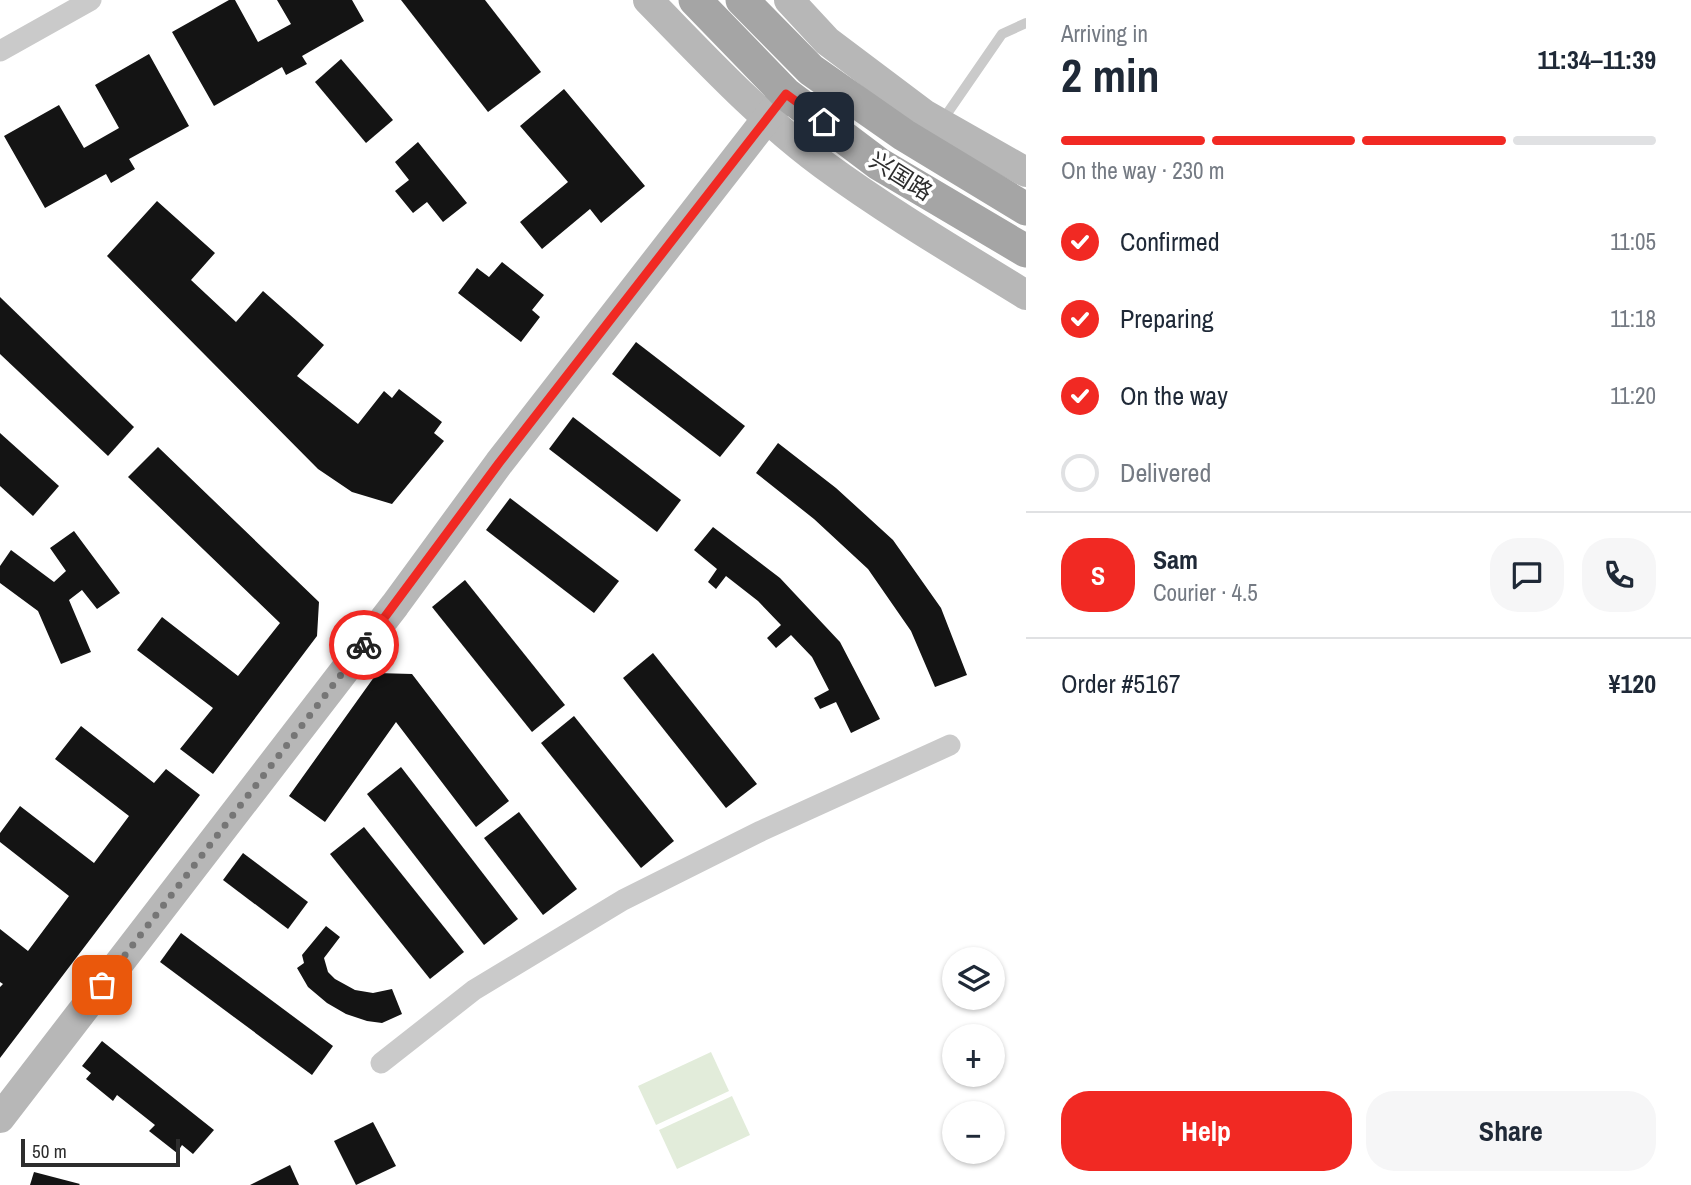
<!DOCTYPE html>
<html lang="en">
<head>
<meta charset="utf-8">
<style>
	body { margin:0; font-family:"Archivo Narrow","Noto Sans SC",sans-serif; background:#f6f6f7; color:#1f2937; height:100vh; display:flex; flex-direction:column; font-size:26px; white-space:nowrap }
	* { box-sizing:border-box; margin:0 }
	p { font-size:23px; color:#747a83 }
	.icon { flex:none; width:38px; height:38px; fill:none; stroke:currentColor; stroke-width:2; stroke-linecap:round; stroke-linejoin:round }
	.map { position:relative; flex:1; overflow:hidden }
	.side { display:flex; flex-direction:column; background:#fff; width:665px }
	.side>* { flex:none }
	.tools { position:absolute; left:942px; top:947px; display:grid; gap:14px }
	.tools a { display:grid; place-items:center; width:63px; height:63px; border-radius:50%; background:#fff; box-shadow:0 2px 5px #0004; font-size:35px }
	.scale { position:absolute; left:21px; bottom:18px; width:159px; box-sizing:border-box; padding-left:7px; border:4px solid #2d2d2d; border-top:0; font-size:19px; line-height:24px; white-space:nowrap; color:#2d2d2d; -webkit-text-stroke:5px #fff; paint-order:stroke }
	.pin { position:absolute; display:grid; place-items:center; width:60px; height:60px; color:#fff; margin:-30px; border-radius:14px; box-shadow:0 4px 10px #0006 }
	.courier { position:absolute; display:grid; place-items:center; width:70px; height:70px; margin:-35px; border:5px solid #f12923; border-radius:50%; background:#fff; color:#222; box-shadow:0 2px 9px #0007 }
	.summary em { font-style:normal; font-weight:700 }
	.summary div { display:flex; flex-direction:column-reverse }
	.summary { display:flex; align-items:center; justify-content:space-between; height:119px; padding:0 35px }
	h1 { font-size:46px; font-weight:700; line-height:52px }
	.bar { display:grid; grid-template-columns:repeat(4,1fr); gap:10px 7px; align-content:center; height:84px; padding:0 35px }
	.bar i { height:9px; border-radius:5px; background:#e0e1e3 }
	.bar .active { background:#f12923 }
	.bar p { grid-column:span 4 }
	.line { display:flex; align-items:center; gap:18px; padding:0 35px; border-top:2px solid #e0e1e3 }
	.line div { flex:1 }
	.round { display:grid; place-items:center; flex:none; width:74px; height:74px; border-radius:28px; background:#f6f6f7 }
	ol { padding:0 35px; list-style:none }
	li { display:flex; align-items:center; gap:21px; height:77px }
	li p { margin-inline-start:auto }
	li .icon { padding:7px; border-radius:50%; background:#f12923; color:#fff; stroke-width:4 }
	li:last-child { color:#747a83 }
	li i { width:38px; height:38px; border:4px solid #e0e1e3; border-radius:50% }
	.primary-button { display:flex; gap:14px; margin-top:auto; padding:14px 35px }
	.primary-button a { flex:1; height:80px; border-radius:28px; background:#f12923; color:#fff; font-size:28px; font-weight:700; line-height:80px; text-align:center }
	.primary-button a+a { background:#f6f6f7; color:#1f2937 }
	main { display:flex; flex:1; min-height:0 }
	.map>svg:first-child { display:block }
	.green { fill:#e2ecda }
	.building { fill:#141414 }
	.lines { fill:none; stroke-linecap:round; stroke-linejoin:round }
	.lane { stroke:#cacaca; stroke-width:10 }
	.street { stroke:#cacaca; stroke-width:21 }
	.secondary { stroke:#b7b7b7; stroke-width:30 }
	.primary { stroke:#a5a5a5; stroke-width:33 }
	.done { stroke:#767676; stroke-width:7; stroke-dasharray:0 12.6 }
	.route { stroke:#f12923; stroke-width:9 }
	.labels { text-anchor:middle; stroke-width:7; stroke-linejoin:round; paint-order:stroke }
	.street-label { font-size:23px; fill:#2d2d2d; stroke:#fff }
</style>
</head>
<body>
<main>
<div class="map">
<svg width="1026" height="1185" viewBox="0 0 1026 1185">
	<rect width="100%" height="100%" fill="#fff"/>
	<!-- green -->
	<g class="green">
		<path d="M711 1052 729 1091 656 1125 638 1086Z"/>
		<path d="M732 1096 750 1135 677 1169 659 1130Z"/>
	</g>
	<!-- building -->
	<g class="building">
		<path d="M229 0H235L258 42 291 24 277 0H352L364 21 302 56 307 64 286 75 282 67 214 106 172 32Z"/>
		<path d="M401 0H485L541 72 488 112Z"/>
		<path d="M149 54 189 126 129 159 135 169 111 183 106 174 45 208 4 136 59 105 84 148 119 128 95 85Z"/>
		<path d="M341 59 393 120 366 143 315 82Z"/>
		<path d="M564 89 645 186 601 223 590 209 542 249 520 222 568 182 520 126Z"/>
		<path d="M418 142 467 203 443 222 427 202 413 213 395 191 409 180 395 162Z"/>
		<path d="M157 201 215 253 191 280 236 322 263 291 324 345 297 376 358 424 384 391 392 398 399 389 442 422 434 433 444 441 392 504 352 492 318 469 107 256Z"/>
		<path d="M502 262 544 295 532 310 540 317 521 342 458 293 477 268 489 277Z"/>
		<path d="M0 297 134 427 108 456 0 354Z"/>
		<path d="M636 342 745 426 720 457 612 374Z"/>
		<path d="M573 417 681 500 657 532 549 449Z"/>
		<path d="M0 433 59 486 33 516 0 486Z"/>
		<path d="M778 443 836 488 893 540 941 608 967 675 935 687 911 631 868 569 814 519 756 473Z"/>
		<path d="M158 447 319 602 317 636 213 774 180 749 213 708 137 650 162 617 238 676 280 623 128 477Z"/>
		<path d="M510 498 619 581 594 613 486 530Z"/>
		<path d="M713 527 780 578 840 642 880 719 851 733 836 702 820 709 814 698 829 690 812 657 791 635 776 648 767 638 781 625 758 601 726 576 716 589 708 582 717 569 694 550Z"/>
		<path d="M74 531 120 593 97 609 82 590 69 600 91 652 61 664 38 611 0 583V566L11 550 54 582 66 571 50 548Z"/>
		<path d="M465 580 565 705 532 732 432 607Z"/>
		<path d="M653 653 757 784 726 808 623 678Z"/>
		<path d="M377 673 412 674 509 801 476 827 396 722 325 822 289 796Z"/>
		<path d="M574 716 674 841 641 868 541 743Z"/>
		<path d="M81 726 154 783 166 769 200 795 0 1058V987L3 984 0 982V929L28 951 69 896 0 842V833L20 806 94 863 129 816 55 759Z"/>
		<path d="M401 767 518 919 484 945 367 794Z"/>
		<path d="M519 812 577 889 543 915 484 838Z"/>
		<path d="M364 827 464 952 430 979 330 854Z"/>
		<path d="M243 853 308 902 288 929 223 880Z"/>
		<path d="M326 926 340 937 324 958 328 972 335 979 355 990 373 993 392 989 402 1014 382 1023 367 1021 346 1014 327 1003 308 987 297 968 304 963 302 955Z"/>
		<path d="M181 933 333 1046 312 1075 160 962Z"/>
		<path d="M102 1041 214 1130 193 1154 182 1145 177 1153 149 1131 155 1125 117 1095 113 1101 86 1079 91 1073 82 1066Z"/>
		<path d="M373 1122 396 1166 356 1185 334 1141Z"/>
		<path d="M290 1165 299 1185H250Z"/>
		<path d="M34 1172 80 1184 79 1185H30Z"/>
	</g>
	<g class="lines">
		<!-- lane -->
		<path class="lane" d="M942 121 1002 34 1026 23"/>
		<!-- street -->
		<g class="street">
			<path d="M0 51 91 0"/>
			<path d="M381 1063 474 990 623 900 761 831 950 745"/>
		</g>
		<!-- secondary -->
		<g class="secondary">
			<path d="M648 0C704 57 759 117 824 165 888 212 958 253 1026 295"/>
			<path d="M789 0 827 41 924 114 1026 172"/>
			<path d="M0 1118 395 605 499 463 786 94"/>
		</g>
		<!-- primary -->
		<g class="primary">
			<path d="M695 0 786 94 879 164 1026 251"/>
			<path d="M742 0 811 70 904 135 1026 209"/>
		</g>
	</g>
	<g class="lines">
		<!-- done -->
		<path class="done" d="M102 985 364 645"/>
		<!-- route -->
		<path class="route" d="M364 645 499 463 786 94 824 122"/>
	</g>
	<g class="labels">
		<!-- street labels -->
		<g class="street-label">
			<text transform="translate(901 176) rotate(32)" y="8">兴国路</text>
		</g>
	</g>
</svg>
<div class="tools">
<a><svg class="icon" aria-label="layers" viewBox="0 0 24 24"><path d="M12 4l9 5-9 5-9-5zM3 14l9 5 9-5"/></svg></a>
<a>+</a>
<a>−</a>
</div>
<div class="scale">50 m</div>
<div class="pin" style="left:102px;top:985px;background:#ea580c"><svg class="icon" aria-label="bag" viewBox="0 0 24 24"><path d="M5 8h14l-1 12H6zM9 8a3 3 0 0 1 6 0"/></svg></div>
<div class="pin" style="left:824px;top:122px;background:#1f2937"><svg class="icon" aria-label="home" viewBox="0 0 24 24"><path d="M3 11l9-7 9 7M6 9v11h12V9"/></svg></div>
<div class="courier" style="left:364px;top:645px"><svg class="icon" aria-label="bike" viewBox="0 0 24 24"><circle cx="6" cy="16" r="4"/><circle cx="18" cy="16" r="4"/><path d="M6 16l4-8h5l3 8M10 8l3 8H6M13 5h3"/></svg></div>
</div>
<section class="side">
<div class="summary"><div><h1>2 min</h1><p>Arriving in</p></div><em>11:34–11:39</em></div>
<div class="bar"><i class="active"></i><i class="active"></i><i class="active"></i><i></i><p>On the way · 230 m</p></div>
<ol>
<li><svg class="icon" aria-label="check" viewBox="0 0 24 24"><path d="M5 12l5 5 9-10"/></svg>Confirmed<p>11:05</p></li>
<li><svg class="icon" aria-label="check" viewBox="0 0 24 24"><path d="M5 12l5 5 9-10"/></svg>Preparing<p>11:18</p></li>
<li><svg class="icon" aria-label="check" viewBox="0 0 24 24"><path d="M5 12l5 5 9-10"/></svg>On the way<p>11:20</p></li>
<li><i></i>Delivered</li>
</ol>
<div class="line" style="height:126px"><b class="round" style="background:#f12923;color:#fff">S</b><div><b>Sam</b><p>Courier · 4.5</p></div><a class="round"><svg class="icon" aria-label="chat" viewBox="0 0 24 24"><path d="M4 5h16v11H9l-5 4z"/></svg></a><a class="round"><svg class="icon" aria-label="phone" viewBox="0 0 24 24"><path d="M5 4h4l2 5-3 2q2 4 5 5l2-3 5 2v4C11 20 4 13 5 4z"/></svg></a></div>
<div class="line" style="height:91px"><div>Order #5167</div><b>¥120</b></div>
<div class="primary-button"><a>Help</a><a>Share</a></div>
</section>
</main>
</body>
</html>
